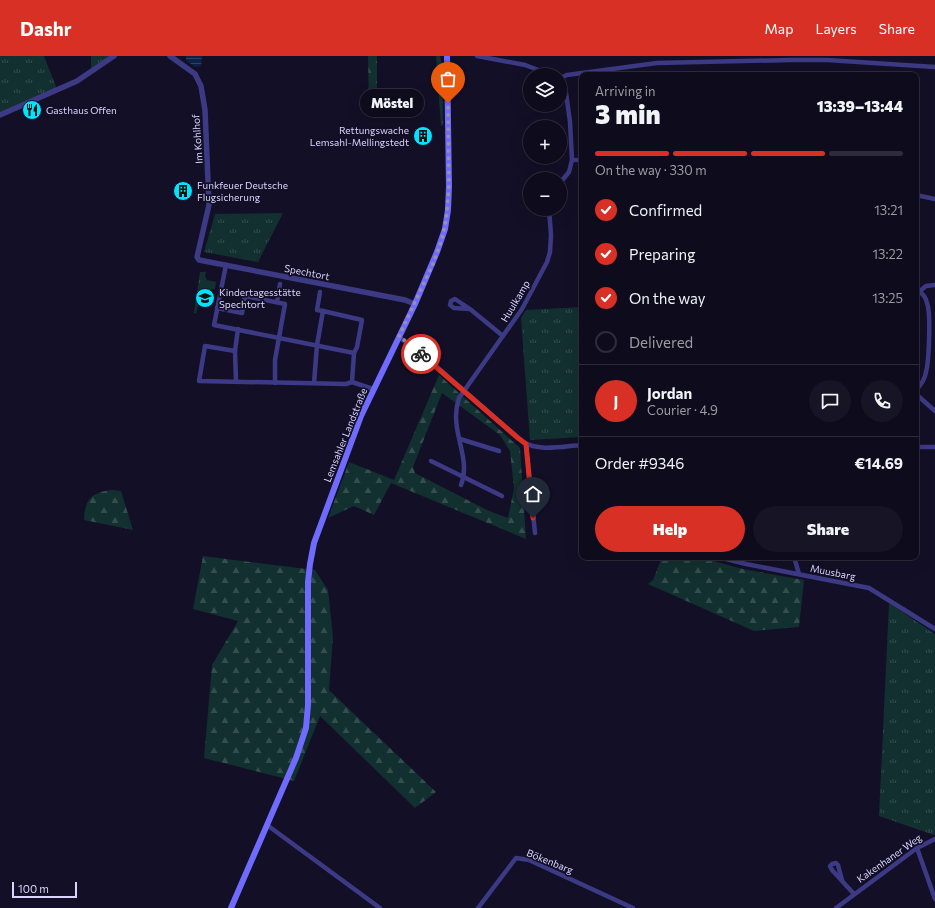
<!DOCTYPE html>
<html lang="en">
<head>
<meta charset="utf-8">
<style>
	body { margin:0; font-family:Commissioner,sans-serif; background:#171425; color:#f1f3f6; height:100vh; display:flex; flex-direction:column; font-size:15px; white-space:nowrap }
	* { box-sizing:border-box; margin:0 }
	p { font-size:13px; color:#9b9ba3 }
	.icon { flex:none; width:22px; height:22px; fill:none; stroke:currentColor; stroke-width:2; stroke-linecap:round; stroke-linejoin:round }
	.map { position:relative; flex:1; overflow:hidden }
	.drawer { position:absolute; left:579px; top:16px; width:340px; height:488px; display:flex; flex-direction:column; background:#0e0b1c; border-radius:8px; box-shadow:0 4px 16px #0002,0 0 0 1px #2e2b3b }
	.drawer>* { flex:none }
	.controls { position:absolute; left:523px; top:12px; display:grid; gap:8px }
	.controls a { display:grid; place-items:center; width:44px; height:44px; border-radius:50%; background:#0e0b1c; box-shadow:0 4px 16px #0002,0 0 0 1px #2e2b3b; font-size:20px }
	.scale { position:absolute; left:12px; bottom:10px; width:65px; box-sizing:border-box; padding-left:4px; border:2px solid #d9d4ff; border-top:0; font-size:11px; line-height:14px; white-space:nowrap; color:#d9d4ff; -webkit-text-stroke:3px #130f26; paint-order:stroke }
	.pin { position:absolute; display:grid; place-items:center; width:34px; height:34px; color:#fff; margin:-41px -17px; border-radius:50% 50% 50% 0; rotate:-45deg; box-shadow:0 0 4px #0007 }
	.pin .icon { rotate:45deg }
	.courier { position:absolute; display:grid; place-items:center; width:40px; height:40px; margin:-20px; border:3px solid #d93025; border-radius:50%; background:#fff; color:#222; box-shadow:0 1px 5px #0007 }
	.bubble { position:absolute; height:28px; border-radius:14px; background:#0e0b1c; box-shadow:0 4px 16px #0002,0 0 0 1px #2e2b3b; font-size:13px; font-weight:800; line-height:28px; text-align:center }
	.headline em { font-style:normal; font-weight:800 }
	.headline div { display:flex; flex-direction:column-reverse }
	.headline { display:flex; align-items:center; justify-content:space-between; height:68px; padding:0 16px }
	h1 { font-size:26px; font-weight:800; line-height:30px }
	.bar { display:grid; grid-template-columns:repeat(4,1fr); gap:6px 4px; align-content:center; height:48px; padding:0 16px }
	.bar i { height:5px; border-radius:3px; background:#2e2b3b }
	.bar .selected { background:#d93025 }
	.bar p { grid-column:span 4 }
	.line { display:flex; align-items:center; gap:10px; padding:0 16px; border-top:1px solid #2e2b3b }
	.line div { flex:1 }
	.round { display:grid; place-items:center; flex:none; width:42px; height:42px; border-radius:21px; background:#171425 }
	ol { padding:0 16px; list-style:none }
	li { display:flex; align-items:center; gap:12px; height:44px }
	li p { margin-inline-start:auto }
	li .icon { padding:4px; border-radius:50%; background:#d93025; color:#fff; stroke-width:4 }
	li:last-child { color:#9b9ba3 }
	li i { width:22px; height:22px; border:2px solid #2e2b3b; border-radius:50% }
	.action { display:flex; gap:8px; margin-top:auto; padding:8px 16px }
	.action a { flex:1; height:46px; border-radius:24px; background:#d93025; color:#fff; font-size:16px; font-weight:800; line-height:46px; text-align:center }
	.action a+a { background:#171425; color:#f1f3f6 }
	header { display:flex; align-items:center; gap:24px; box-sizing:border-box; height:56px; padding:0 20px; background:#d93025; color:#fff }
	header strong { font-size:19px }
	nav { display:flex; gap:22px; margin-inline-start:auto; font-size:14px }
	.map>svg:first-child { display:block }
	.grass { fill:url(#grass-tufts) }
	.forest { fill:url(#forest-firs); fill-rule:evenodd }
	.water { fill:url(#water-rules) }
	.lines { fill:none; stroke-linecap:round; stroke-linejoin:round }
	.minor { stroke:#3d3a85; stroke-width:4.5 }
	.tertiary { stroke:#3d3a85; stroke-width:5.5 }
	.secondary { stroke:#6f6bff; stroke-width:6 }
	.done { stroke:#948fb3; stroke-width:4; stroke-dasharray:0 7.2 }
	.route { stroke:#d93025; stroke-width:5 }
	.labels { text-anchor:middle; stroke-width:3.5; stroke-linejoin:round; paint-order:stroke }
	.poi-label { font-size:10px; fill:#d9d4ff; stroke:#130f26; text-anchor:start }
	.street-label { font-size:10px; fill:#d9d4ff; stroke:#130f26 }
</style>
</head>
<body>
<header>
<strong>Dashr</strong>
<nav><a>Map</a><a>Layers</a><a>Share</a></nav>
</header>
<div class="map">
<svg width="935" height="852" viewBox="0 0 935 852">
	<defs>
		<pattern id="grass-tufts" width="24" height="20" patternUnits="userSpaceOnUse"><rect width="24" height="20" fill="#12302f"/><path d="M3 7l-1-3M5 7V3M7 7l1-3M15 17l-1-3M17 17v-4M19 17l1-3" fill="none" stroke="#344d4e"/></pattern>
		<pattern id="forest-firs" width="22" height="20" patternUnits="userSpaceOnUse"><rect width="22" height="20" fill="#12302f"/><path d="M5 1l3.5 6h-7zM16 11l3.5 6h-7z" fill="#344d4e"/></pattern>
		<pattern id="water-rules" width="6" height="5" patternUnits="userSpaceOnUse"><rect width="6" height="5" fill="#0c2248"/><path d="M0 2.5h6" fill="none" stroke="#2f4163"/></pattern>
	</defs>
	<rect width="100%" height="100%" fill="#130f26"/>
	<!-- grass -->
	<g class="grass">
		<path d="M0 0H44L57 33 0 59Z"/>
		<path d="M91 0H110L91 13Z"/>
		<path d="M283 157 258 206 204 196 215 158Z"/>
		<path d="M200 216H206L205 220 207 224 216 226 215 233 201 235 196 258 194 257Z"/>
		<path d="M582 251V381L530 384 521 262 526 254Z"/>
		<path d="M889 547 935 578V779H934L879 760Z"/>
	</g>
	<!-- forest -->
	<g class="forest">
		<path d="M368 0H377V37L375 52 372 54 369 52Z"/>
		<path d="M436 0H440L442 9 443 69 441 70Z"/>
		<path d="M439 319 520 392 526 483 391 427 374 459 354 450 328 462 349 406 394 424ZM442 337 500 379 510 395 514 432 508 462 489 455 415 417 413 411Z"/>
		<path d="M113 434 121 435 133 474 84 464C85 442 92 436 113 434Z"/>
		<path d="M203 500 315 514 328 534 333 581 329 634 436 736 415 752 320 660 294 725 204 702 212 609 238 565 193 553Z"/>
		<path d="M662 501H699L743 513 804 524 799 571 754 575 648 528 653 524Z"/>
	</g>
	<!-- water -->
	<path class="water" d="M186 0H202L201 10 195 11 186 4Z"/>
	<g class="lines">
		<!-- minor -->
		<g class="minor">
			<path d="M477 0 525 9 552 19"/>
			<path d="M560 22 567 19 657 7 790 4H827L935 11"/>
			<path d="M560 25 566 37 570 66 572 104 569 116 560 127"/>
			<path d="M572 104H582"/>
			<path d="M916 139 935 143"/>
			<path d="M226 209 214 269 354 297 352 326 373 333"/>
			<path d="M916 233C921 236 926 241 927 247 931 257 929 305 926 316 925 323 921 329 916 334"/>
			<path d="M920 235 926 230 935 229"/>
			<path d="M320 236 317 254 323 255"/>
			<path d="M277 246 280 228"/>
			<path d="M217 252 242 257 245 240 285 248 275 304V327"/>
			<path d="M470 253 454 252 450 249 451 245 455 243 470 253 503 280"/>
			<path d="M399 281 430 305 523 386C540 396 563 390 582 389"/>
			<path d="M235 295 238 273"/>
			<path d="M236 325 235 295 205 290 199 325 346 328 352 326"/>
			<path d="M314 327 317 289 323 255 362 264 357 291 354 297"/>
			<path d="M916 338 935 355"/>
			<path d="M460 383 499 395"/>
			<path d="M526 388 535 477"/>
			<path d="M916 391H935"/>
			<path d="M431 405 502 440"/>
			<path d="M461 429C470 406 456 384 456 361 456 354 457 348 459 342L522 253 547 206 550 196 551 179 549 153"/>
			<path d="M718 501 746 508 869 532 935 573"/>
			<path d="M794 501 799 518"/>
			<path d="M267 769 380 852"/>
			<path d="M917 792 935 843"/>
			<path d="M842 824 838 809 836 807 832 808 830 810 832 814 854 838"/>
			<path d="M478 852 516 802 529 804 633 852"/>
			<path d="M836 852 917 792 935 783"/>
		</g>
		<!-- tertiary -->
		<g class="tertiary">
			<path d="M170 0 195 18 201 30 205 54 209 149 197 201 199 204 405 244 415 248"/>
			<path d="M0 59 77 25 114 0"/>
		</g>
		<!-- secondary -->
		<path class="secondary" d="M231 852 296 702 306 672 308 649V526L310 508 314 487 361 360 415 248 437 196 445 173 448 154 449 130 447 0"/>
	</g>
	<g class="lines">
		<!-- done -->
		<path class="done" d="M421 298 399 280 433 208 442 183 446 164 449 130 448 47"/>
		<!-- route -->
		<path class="route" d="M421 298 518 382 526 388 533 462"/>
	</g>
	<!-- icons -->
	<defs>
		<symbol id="restaurant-disc" viewBox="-11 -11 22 22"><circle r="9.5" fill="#00e5ff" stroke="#130f26"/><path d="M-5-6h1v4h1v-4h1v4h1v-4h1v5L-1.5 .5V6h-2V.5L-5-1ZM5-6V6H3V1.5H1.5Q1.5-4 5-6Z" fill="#111"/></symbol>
		<symbol id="building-disc" viewBox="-11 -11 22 22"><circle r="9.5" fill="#00e5ff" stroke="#130f26"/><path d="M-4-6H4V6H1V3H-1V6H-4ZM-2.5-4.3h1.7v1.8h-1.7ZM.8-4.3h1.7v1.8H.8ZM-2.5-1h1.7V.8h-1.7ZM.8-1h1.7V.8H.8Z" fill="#111"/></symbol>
		<symbol id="school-disc" viewBox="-11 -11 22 22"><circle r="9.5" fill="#00e5ff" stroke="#130f26"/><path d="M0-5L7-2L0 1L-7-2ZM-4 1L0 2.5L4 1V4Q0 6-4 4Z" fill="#111"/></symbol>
	</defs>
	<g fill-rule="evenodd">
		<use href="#restaurant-disc" x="21" y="43" width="22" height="22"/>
		<use href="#building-disc" x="412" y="69" width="22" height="22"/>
		<use href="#building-disc" x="172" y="124" width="22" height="22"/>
		<use href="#school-disc" x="194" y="231" width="22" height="22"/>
	</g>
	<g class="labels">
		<!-- poi labels -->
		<g class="poi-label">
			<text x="46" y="58">Gasthaus Offen</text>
			<text x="409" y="78" text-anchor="end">Rettungswache<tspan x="409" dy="12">Lemsahl-Mellingstedt</tspan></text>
			<text x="197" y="133">Funkfeuer Deutsche<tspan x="197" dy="12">Flugsicherung</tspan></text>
			<text x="219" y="240">Kindertagesstätte<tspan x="219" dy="12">Spechtort</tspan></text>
		</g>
		<!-- street labels -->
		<g class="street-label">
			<text transform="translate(197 83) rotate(-94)" y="4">Im Kohlhof</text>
			<text transform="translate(307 216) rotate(11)" y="4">Spechtort</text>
			<text transform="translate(515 245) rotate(-59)" y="4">Huulkamp</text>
			<text transform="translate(345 379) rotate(-68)" y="4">Lemsahler Landstraße</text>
			<text transform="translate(833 516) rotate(11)" y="4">Muusbarg</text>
			<text transform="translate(889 802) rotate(-35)" y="4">Kakenhaner Weg</text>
			<text transform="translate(550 805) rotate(22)" y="4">Bökenbarg</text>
		</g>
	</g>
</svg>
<div class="controls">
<a><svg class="icon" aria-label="layers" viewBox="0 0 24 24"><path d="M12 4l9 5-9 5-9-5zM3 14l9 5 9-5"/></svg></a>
<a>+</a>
<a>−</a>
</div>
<div class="scale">100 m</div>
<div class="pin" style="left:448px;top:47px;background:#ea580c"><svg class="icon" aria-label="bag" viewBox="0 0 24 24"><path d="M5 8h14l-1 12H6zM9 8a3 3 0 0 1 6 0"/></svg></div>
<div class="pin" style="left:533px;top:462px;background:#1f2937"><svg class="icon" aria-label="home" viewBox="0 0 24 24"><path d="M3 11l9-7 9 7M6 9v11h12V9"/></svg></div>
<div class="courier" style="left:421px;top:298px"><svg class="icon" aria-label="bike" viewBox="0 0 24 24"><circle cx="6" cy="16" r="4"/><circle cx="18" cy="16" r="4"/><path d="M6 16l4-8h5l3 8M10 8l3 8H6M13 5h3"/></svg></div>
<div class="bubble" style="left:360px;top:33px;width:64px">Möstel</div>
<section class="drawer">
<div class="headline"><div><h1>3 min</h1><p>Arriving in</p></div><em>13:39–13:44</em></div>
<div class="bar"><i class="selected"></i><i class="selected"></i><i class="selected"></i><i></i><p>On the way · 330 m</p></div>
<ol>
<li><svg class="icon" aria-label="check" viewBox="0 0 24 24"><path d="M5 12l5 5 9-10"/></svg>Confirmed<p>13:21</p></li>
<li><svg class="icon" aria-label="check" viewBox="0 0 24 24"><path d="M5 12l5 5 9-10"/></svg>Preparing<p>13:22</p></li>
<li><svg class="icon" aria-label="check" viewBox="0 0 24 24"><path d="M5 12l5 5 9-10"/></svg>On the way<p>13:25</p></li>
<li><i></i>Delivered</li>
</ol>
<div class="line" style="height:72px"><b class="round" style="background:#d93025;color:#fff">J</b><div><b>Jordan</b><p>Courier · 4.9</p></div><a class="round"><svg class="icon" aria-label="chat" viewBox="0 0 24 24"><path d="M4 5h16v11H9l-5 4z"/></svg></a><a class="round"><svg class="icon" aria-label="phone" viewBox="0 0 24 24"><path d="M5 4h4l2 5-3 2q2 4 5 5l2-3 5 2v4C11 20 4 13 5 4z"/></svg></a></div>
<div class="line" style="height:52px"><div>Order #9346</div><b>€14.69</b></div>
<div class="action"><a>Help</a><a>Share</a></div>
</section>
</div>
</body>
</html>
